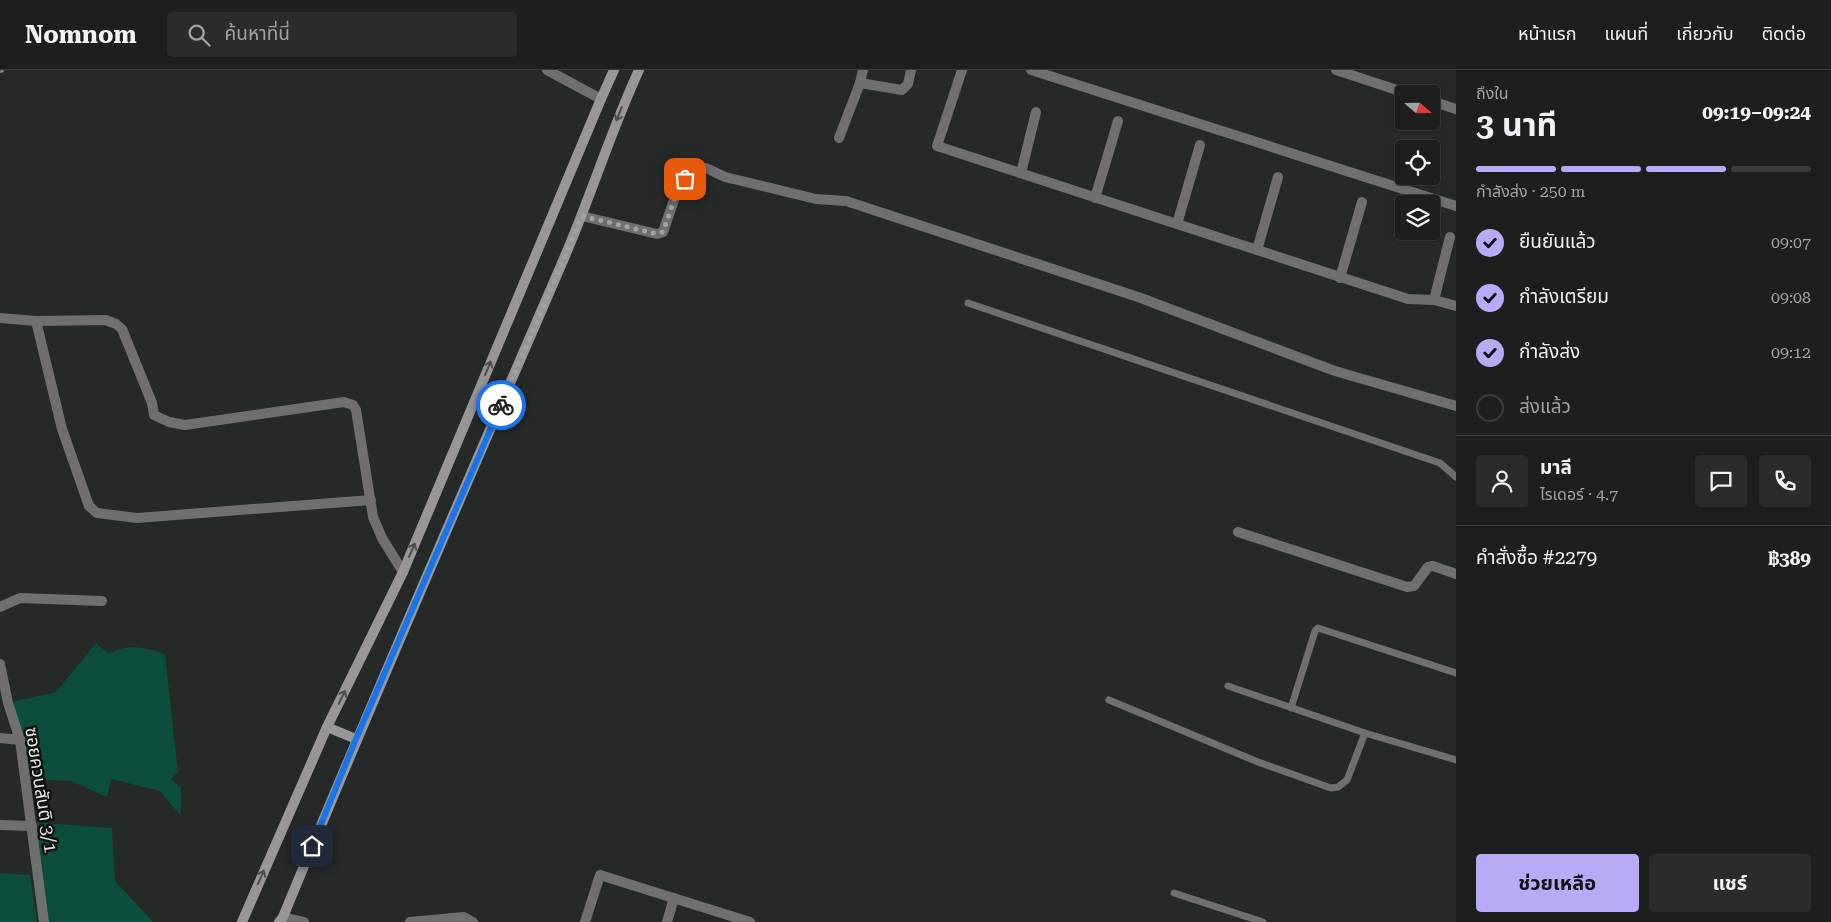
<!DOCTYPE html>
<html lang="th">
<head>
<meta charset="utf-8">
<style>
	body { margin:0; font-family:"Roboto Serif","Noto Sans Thai",serif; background:#292c2b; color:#f1f3f6; height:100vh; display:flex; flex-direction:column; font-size:19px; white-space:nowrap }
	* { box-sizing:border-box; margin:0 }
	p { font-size:16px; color:#a0a2a4 }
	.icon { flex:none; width:28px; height:28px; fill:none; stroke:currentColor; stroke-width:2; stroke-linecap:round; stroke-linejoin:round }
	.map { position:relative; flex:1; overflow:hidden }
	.panel { display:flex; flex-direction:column; background:#1c1f1e; width:375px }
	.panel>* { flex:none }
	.needle { width:32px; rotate:110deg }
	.controls { position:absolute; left:1395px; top:15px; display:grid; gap:10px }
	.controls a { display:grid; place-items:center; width:45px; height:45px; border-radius:5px; background:#1c1f1e; box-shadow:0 1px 4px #0004,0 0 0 1px #3a3d3c; font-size:25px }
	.pin { position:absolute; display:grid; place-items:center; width:42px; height:42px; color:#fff; margin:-21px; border-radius:10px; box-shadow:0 2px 8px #0006 }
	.courier { position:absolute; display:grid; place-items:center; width:50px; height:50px; margin:-25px; border:4px solid #1a73e8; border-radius:50%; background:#fff; color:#222; box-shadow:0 1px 6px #0007 }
	.overview em { font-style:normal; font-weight:700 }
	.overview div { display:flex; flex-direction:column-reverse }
	.overview { display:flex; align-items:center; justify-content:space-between; height:85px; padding:0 20px }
	h1 { font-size:32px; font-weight:700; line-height:38px }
	.bar { display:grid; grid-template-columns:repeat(4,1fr); gap:8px 5px; align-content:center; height:60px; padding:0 20px }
	.bar i { height:6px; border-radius:4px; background:#3a3d3c }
	.bar .on { background:#b9aaf7 }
	.bar p { grid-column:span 4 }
	.line { display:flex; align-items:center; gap:12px; padding:0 20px; border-top:1px solid #3a3d3c }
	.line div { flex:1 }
	.round { display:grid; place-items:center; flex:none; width:52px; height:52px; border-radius:5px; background:#292c2b }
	ol { padding:0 20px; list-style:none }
	li { display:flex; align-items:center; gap:15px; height:55px }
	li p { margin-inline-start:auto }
	li .icon { padding:5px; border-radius:50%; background:#b9aaf7; color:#111; stroke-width:4 }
	li:last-child { color:#a0a2a4 }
	li i { width:28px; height:28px; border:2px solid #3a3d3c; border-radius:50% }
	.cta { display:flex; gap:10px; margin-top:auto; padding:10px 20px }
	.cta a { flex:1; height:58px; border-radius:5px; background:#b9aaf7; color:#111; font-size:20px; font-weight:700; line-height:58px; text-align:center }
	.cta a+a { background:#292c2b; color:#f1f3f6 }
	header { display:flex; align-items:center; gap:30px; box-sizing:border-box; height:70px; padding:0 25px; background:#1c1f1e; border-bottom:1px solid #3a3d3c }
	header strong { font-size:24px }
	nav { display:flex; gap:28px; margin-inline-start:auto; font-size:18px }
	.search { width:350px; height:45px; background:#292c2b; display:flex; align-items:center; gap:12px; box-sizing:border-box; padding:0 18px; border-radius:5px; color:#a0a2a4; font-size:19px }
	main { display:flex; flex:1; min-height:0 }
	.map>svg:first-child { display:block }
	.green { fill:#0c4d3d }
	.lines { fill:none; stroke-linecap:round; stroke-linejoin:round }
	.path { stroke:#7e8281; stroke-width:2.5; stroke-dasharray:4 4; stroke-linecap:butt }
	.service { stroke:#6f6f71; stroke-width:7 }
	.minor { stroke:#6f6f71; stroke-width:10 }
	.secondary { stroke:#97979a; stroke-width:10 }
	.oneway { stroke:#4d4d4f }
	.done { stroke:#a1a4a4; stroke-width:5; stroke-dasharray:0 9 }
	.route { stroke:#1a73e8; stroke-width:6 }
	.labels { text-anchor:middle; stroke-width:5; stroke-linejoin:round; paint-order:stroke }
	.street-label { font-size:18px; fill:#e4e7e6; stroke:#101111 }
</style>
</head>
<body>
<header>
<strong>Nomnom</strong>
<div class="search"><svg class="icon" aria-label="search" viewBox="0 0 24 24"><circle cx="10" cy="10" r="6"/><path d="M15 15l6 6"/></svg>ค้นหาที่นี่</div>
<nav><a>หน้าแรก</a><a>แผนที่</a><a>เกี่ยวกับ</a><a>ติดต่อ</a></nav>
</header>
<main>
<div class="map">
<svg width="1456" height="852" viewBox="0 0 1456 852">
	<rect width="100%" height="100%" fill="#252928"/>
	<!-- green -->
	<g class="green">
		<path d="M96 573 108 584C129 573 143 577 165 584L178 702 171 709 181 718V746L160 721 111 709 107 727 71 711 24 709 8 633 56 622Z"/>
		<path d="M32 752 112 758 115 811 153 852H44Z"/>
		<path d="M0 803 30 805 37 852H0Z"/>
	</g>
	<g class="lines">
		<!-- path -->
		<path class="path" d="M0 2 5 0"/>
		<!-- service -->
		<g class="service">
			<path d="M968 233 1440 393 1456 407"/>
			<path d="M1228 616 1365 663 1456 690"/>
			<path d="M1109 630 1258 692 1331 718 1338 717 1347 710 1365 663"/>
			<path d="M1291 638 1315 561 1318 558 1456 603"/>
			<path d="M1174 823 1263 852"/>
		</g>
		<!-- minor -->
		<g class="minor">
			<path d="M547 0 601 29"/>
			<path d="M962 0 937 76 1408 229 1434 230 1456 236"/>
			<path d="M1031 0 1456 136"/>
			<path d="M1336 0 1409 24"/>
			<path d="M860 13 902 20 908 14 911 0"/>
			<path d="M1431 31 1456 39"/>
			<path d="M839 68 860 13 863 0"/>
			<path d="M1021 103 1036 42"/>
			<path d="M1095 128 1118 51"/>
			<path d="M582 146 657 164 663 162 674 130 685 109 697 100 706 98 725 107 816 129 846 131 1138 227 1335 301 1456 336"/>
			<path d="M1177 154 1200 75"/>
			<path d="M1257 180 1278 107"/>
			<path d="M1340 208 1362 132"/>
			<path d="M1434 230 1450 167"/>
			<path d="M0 248 36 251 106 250 116 254 122 259 152 333 154 345 169 352 185 355 344 332 353 335 356 340 373 447 382 468 403 502"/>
			<path d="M36 251 62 359 89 436 97 443 137 448 371 430"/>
			<path d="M1238 462 1407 517 1414 516 1428 497 1433 496 1456 504"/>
			<path d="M0 537 20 528 102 531"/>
			<path d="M0 594 8 633 20 670 44 852"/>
			<path d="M0 668 20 670"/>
			<path d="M0 755 32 756"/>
			<path d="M283 847 304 852"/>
			<path d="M410 852 464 847 473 852"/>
			<path d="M585 852 600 805 750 852"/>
			<path d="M667 852 674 828"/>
		</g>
		<!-- secondary -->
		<g class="secondary">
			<path d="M327 657 356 669"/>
			<path d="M242 852 327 657 403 502 601 29 614 0"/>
			<path d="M279 852 283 847C373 628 468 411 562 193 590 129 610 63 639 0"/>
		</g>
	</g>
	<!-- one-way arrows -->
	<defs><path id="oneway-shaft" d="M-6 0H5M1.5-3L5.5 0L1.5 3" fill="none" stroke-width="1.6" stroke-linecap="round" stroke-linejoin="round" transform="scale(1.25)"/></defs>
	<g class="oneway">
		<use href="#oneway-shaft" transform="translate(619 44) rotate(112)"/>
		<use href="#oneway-shaft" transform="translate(488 298) rotate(-67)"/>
		<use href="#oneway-shaft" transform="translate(412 480) rotate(-67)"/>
		<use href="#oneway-shaft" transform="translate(342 627) rotate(-64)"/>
		<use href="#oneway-shaft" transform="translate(261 807) rotate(-66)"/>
	</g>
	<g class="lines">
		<!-- done -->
		<path class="done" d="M501 335 582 146 657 164 663 162 674 130 685 109"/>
		<!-- route -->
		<path class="route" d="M312 776 356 669 501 335"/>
	</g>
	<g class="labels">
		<!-- street labels -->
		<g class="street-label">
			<text transform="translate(41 720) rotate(81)" y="6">ซอยควนสันติ 3/1</text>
		</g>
	</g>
</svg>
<div class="controls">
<a><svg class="needle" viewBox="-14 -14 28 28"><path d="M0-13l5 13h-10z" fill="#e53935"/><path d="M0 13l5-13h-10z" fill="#a0a2a4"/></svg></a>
<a><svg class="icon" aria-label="locate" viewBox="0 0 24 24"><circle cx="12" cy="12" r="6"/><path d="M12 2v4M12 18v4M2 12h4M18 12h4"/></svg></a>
<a><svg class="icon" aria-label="layers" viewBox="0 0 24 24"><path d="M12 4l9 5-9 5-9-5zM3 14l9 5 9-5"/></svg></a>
</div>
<div class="pin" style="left:685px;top:109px;background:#ea580c"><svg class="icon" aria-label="bag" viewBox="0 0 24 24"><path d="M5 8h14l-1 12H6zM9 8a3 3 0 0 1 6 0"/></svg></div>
<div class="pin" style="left:312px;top:776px;background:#1f2937"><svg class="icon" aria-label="home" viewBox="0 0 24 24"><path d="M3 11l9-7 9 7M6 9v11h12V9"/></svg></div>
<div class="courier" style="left:501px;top:335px"><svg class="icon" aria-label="bike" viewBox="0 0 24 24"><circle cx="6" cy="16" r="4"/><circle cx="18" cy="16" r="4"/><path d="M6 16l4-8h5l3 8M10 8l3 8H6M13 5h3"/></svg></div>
</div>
<section class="panel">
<div class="overview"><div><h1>3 นาที</h1><p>ถึงใน</p></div><em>09:19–09:24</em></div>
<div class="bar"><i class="on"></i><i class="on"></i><i class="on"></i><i></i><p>กำลังส่ง · 250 m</p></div>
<ol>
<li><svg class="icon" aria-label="check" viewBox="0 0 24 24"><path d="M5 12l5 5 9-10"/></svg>ยืนยันแล้ว<p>09:07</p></li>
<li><svg class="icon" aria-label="check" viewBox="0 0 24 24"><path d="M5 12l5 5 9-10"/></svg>กำลังเตรียม<p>09:08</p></li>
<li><svg class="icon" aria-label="check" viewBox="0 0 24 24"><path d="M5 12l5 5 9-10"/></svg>กำลังส่ง<p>09:12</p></li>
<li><i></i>ส่งแล้ว</li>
</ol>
<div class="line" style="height:90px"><a class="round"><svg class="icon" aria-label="person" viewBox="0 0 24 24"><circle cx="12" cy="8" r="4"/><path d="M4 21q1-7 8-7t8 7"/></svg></a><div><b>มาลี</b><p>ไรเดอร์ · 4.7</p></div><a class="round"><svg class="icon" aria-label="chat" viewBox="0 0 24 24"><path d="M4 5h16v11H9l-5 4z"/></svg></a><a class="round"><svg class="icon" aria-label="phone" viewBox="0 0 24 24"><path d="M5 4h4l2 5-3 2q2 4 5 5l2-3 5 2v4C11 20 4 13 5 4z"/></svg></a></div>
<div class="line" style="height:65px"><div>คำสั่งซื้อ #2279</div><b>฿389</b></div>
<div class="cta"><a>ช่วยเหลือ</a><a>แชร์</a></div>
</section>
</main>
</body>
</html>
